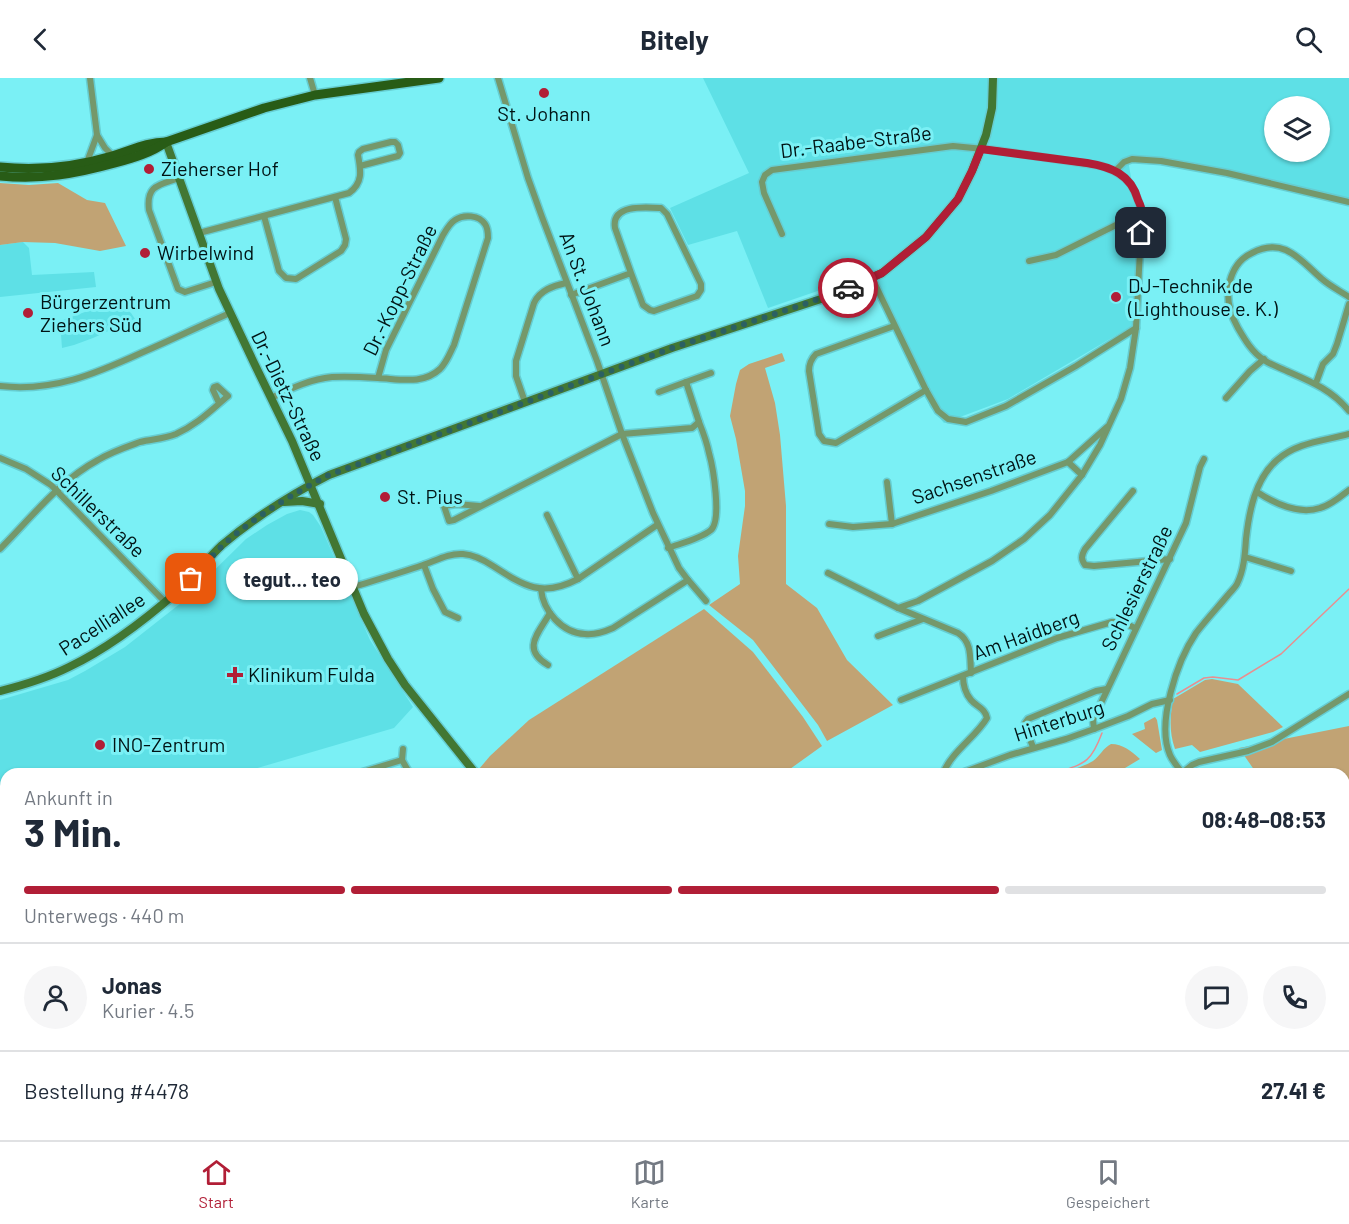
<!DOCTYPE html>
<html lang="de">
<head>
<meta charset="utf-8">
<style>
	body { margin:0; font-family:Barlow,sans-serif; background:#f6f6f7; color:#1f2937; height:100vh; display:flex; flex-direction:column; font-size:22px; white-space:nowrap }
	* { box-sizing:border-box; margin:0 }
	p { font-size:20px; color:#747a83 }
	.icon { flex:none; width:33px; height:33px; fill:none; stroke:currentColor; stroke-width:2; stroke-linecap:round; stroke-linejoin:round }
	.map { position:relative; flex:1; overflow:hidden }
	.drawer { position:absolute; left:0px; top:690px; width:1350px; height:372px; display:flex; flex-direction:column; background:#fff; border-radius:18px 18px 0 0; box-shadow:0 2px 4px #0004 }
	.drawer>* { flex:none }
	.controls { position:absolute; left:1264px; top:18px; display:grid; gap:12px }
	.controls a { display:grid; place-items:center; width:66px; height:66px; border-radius:50%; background:#fff; box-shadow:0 2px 4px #0004; font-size:30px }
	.pin { position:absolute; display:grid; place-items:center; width:51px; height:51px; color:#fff; margin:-26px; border-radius:12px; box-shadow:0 3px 9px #0006 }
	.courier { position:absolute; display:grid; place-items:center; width:60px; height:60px; margin:-30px; border:4px solid #b11e36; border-radius:50%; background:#fff; color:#222; box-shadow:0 2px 8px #0007 }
	.bubble { position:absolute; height:42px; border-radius:21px; background:#fff; box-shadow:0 2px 4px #0004; font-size:20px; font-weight:700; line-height:42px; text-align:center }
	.overview em { font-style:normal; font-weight:700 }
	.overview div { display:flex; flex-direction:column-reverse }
	.overview { display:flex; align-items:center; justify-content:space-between; height:102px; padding:0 24px }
	h1 { font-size:39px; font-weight:700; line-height:45px }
	.bar { display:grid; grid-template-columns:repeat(4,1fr); gap:9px 6px; align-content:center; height:72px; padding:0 24px }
	.bar i { height:8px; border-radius:4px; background:#e0e1e3 }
	.bar .on { background:#b11e36 }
	.bar p { grid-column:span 4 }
	.line { display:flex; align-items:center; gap:15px; padding:0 24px; border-top:2px solid #e0e1e3 }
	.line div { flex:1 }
	.round { display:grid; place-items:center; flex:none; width:63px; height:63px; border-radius:32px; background:#f6f6f7 }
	header { display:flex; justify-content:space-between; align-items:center; height:78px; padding:0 24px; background:#fff; font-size:27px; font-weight:700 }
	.tabs { display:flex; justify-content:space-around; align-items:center; height:84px; border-top:2px solid #e0e1e3; background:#fff; font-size:16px; color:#747a83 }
	.tabs a { display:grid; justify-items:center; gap:3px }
	.tabs .on { color:#b11e36 }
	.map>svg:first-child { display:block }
	.built { fill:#5ee0e6; fill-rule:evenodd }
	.green { fill:#c1a374 }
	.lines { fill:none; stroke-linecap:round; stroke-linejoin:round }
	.stream { stroke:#e88f90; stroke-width:1.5 }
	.minor-casing { stroke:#66cdd1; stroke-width:9 }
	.tertiary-casing { stroke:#66cdd1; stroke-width:10 }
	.secondary-casing { stroke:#66cdd1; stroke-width:11 }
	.primary-casing { stroke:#66cdd1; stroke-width:12 }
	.trunk-casing { stroke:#66cdd1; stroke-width:14 }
	.minor { stroke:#75986b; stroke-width:6 }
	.tertiary { stroke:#75986b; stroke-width:8 }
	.secondary { stroke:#427733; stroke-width:8 }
	.primary { stroke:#285c16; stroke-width:9 }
	.trunk { stroke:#20500e; stroke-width:10 }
	.done { stroke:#2b6063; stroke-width:6; stroke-dasharray:0 10.8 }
	.route { stroke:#b11e36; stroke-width:8 }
	.poi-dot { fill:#b11e36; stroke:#7af0f5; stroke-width:2 }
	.labels { text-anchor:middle; stroke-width:6; stroke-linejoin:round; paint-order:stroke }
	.poi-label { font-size:20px; fill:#001314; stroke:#7af0f5; text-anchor:start }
	.street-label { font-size:20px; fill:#001314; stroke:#7af0f5 }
</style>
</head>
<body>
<header><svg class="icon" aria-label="back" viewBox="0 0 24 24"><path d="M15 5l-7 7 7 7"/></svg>Bitely<svg class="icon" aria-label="search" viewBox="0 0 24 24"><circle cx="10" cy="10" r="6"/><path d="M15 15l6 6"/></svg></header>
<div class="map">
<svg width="1349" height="1062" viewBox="0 0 1349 1062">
	<rect width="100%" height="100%" fill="#7af0f5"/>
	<!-- built -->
	<g class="built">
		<path d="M703 0H1349V126L1262 106 1136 81 1128 82 1139 145 1132 248 1008 321 944 345 930 329 870 195 768 230 737 153 688 167 670 130 749 95ZM1275 28H1320V74H1275Z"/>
		<path d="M23 164 29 170 32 197 94 194 96 209 0 219V167Z"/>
		<path d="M107 226 125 230 131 235 135 241 93 260 74 267 62 270 60 243Z"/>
		<path d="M300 432 309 434 313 437 321 449 370 562 413 629 394 650 237 696H6V761L0 752V622L68 602 85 593 125 569 181 525 246 461 267 447 287 436Z"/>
		<path d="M408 1056H488L480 1062H397Z"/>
	</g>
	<!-- green -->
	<g class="green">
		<path d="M0 105 29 107 58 105 87 122 105 125 126 168 100 173 55 165 23 164 0 167Z"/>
		<path d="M782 275 785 283 765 290 775 325 780 357 786 428V506L817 530 847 582 893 627 827 663 818 647 753 562 709 527 740 506 738 478 745 428V413L736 361 730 338 736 306 740 292 749 286Z"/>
		<path d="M704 531 753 574 803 639 822 668 783 696H482L479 691 490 678 529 642Z"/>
		<path d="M1212 601 1238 606 1283 649 1273 654 1200 674 1192 667 1175 671C1169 654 1170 639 1173 621L1205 602Z"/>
		<path d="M1155 639 1157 642 1162 672 1156 675 1132 656 1145 651 1144 645Z"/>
		<path d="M1349 648V867L1344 868V696H1257L1239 670Z"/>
		<path d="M1111 666C1123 666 1131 673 1140 681L1115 696H1060C1070 692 1083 689 1093 683 1100 678 1103 670 1111 666Z"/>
	</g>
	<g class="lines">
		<!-- stream -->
		<g class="stream">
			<path d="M1177 616 1204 600 1213 599 1238 602 1281 576 1349 511"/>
			<path d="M1053 696C1084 685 1090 687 1102 655"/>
			<path d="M295 1062 304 1056"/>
		</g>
		<defs>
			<g id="minor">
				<path d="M310 0 315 17"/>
				<path d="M498 0 528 100 542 139 597 283 622 356 653 435 679 490 688 502 706 523"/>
				<path d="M97 57 105 70 113 78"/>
				<path d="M87 84 97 57 90 0"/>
				<path d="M1115 93 1124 84 1132 81 1161 83 1227 95 1349 124"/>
				<path d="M179 100C159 107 146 107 149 132L178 211 185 214 216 204"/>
				<path d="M264 138 279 193 286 200 296 201 341 173 345 167 346 161 335 119"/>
				<path d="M199 155 349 115C363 105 361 93 358 77L359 74 363 71 391 64H395L398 67 400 75 398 78 360 88"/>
				<path d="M782 156 764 115 762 104 765 97 772 92 953 68 994 72 1102 88C1130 98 1134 108 1142 134L1136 250 1130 290 1121 321 1100 367 1082 397 1050 437 1024 461 992 483 918 523 898 530"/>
				<path d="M1029 183 1056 177 1142 134"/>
				<path d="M872 200 926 312 938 333 948 341 966 344 1006 328 1076 288 1136 250"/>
				<path d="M571 217 631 195 615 150C611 126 645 129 661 130L667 136 701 206V212L697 218 654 233 650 232 643 227 631 195"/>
				<path d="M1349 219C1340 213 1330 208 1322 201 1300 182 1284 158 1252 175 1239 181 1232 192 1229 207 1226 223 1230 236 1238 250 1245 262 1252 274 1264 282 1271 287 1281 290 1289 294 1312 304 1333 313 1349 333"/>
				<path d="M894 248 816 276C811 281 809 286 809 293L819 356 824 363 836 365 926 312"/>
				<path d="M686 304 711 295"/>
				<path d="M1316 305 1323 286 1333 276 1337 266 1349 226"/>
				<path d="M0 308C53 314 95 296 141 275 171 262 200 248 230 235"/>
				<path d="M659 314 686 304 699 344"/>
				<path d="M271 320C290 311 310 301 332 299 347 298 363 299 378 300 400 301 423 307 440 291 447 284 450 275 454 267L488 160C488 155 488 150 485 146 479 137 464 136 455 142 450 145 446 152 443 157L386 272 378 300"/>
				<path d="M1226 320 1250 293 1264 281"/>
				<path d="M525 324 516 298V283L534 225C540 212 553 208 566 205"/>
				<path d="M0 380 26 391 51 407 165 524"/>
				<path d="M1068 384 1082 397"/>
				<path d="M887 404 892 446"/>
				<path d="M1133 413 1085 471C1081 478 1081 481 1085 487L1094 488 1170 481"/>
				<path d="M1257 414C1274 425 1299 437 1320 430 1331 427 1340 419 1349 412"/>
				<path d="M479 428 456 426 444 428 449 443 454 442 622 356 692 350 699 344C703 354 707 365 709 375 713 389 722 442 711 452 700 461 682 465 668 470"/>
				<path d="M547 437 578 501"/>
				<path d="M829 446 853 449 892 446 991 413 1068 384 1107 349"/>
				<path d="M0 471C31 440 59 403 98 382 111 374 126 369 140 364 152 361 164 361 176 356 198 346 210 333 228 318L217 308 214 309 213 312 219 325"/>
				<path d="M1245 479 1291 493"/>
				<path d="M424 487 433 511 445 534 458 540"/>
				<path d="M828 495 898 530 958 555C972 564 970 579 971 595"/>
				<path d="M353 509C376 502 400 495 423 487 437 482 449 475 463 476 475 477 484 482 493 488 524 508 542 520 578 501L657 447"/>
				<path d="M541 511C543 533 562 555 585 556 595 557 604 554 613 550L688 502"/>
				<path d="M878 558 923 541"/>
				<path d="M548 587C521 571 538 556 550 535"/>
				<path d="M901 622 1057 560 1112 544H1122L1135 550"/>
				<path d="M1094 651 1093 642 1186 445 1200 389 1204 381"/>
				<path d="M1033 669 1026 651 1025 645 1028 641 1096 613 1107 611"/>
				<path d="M403 671 402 682 410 696"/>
				<path d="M356 696 402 682"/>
				<path d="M943 696C950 675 976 659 987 640 985 630 977 629 971 622 965 615 963 606 963 598"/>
				<path d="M959 696 1010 677 1066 661 1094 651 1128 638 1152 626 1170 622"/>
				<path d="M1181 696 1192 687 1199 684 1248 673 1272 664 1349 616"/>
				<path d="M1183 696C1179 690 1173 684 1170 677 1156 645 1177 583 1196 555 1206 542 1218 529 1228 517 1231 513 1235 510 1237 506 1244 492 1245 476 1246 461 1249 434 1255 401 1277 382 1297 364 1324 363 1349 356"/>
				<path d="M1344 872 1349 870"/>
				<path d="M0 887 1 886"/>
				<path d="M0 993 6 990"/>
				<path d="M1344 1020 1349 1011"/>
				<path d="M695 1056 698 1062"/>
				<path d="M1018 1056 1024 1062"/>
				<path d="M1124 1056 1129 1062"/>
				<path d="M1186 1056 1188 1062"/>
				<path d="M32 1062 47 1056"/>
				<path d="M54 1062 55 1056"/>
				<path d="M792 1062 795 1056"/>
				<path d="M918 1062 921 1056"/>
				<path d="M1240 1062 1243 1056"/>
				<path d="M1321 1062 1324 1056"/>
			</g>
			<path id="tertiary" d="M1344 916 1349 920"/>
			<g id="secondary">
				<path d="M166 64 219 211 254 285 292 363 364 536 388 581 405 607 476 696"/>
				<path d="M284 424 302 423 320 426"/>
				<path d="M0 613C24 607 47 600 69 589 109 570 145 542 178 513 194 499 206 482 222 467 254 440 292 416 329 397L672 270 830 218 882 195 926 159 958 121 972 93 986 57 992 30 993 0"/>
				<path d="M397 1062 408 1056"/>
			</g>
			<g id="primary">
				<path d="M0 89C38 93 75 89 112 78 130 73 147 64 166 64"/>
				<path d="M0 98C42 102 75 96 115 85 133 80 151 75 166 64L264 30 315 17 439 0"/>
			</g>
			<g id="trunk">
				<path d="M0 770 6 779"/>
				<path d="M119 1062 120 1056"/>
			</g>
		</defs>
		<!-- minor casing -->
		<use href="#minor" class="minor-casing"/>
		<!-- tertiary casing -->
		<use href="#tertiary" class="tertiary-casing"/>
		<!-- secondary casing -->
		<use href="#secondary" class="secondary-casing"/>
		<!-- primary casing -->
		<use href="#primary" class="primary-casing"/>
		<!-- trunk casing -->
		<use href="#trunk" class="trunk-casing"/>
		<!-- minor -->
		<use href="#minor" class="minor"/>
		<!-- tertiary -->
		<use href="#tertiary" class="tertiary"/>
		<!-- secondary -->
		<use href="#secondary" class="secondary"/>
		<!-- primary -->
		<use href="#primary" class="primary"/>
		<!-- trunk -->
		<use href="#trunk" class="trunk"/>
	</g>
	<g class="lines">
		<!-- done -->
		<path class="done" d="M191 501C201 491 210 480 220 470 248 443 294 415 329 397L672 270 802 227 848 210"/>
		<!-- route -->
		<path class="route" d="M848 210 882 195 926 159 958 121 972 93 981 71 1087 85C1111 89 1131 96 1138 122 1140 126 1142 131 1142 136 1142 142 1141 149 1141 155"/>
	</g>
	<!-- markers -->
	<g class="poi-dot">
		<circle cx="544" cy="15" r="6"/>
		<circle cx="149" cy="91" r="6"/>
		<circle cx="145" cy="175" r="6"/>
		<circle cx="1116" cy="219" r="6"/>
		<circle cx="28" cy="235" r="6"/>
		<circle cx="385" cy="419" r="6"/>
		<path d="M232 588h6v6h6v6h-6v6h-6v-6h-6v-6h6z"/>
		<circle cx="100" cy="667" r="6"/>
	</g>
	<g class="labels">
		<!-- poi labels -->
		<g class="poi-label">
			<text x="544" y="43" text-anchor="middle">St. Johann</text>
			<text x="161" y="98">Zieherser Hof</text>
			<text x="157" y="182">Wirbelwind</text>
			<text x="1128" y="215">DJ-Technik.de<tspan x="1128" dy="23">(Lighthouse e. K.)</tspan></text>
			<text x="40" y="231">Bürgerzentrum<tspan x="40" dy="23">Ziehers Süd</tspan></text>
			<text x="397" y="426">St. Pius</text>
			<text x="248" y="604">Klinikum Fulda</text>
			<text x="112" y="674">INO-Zentrum</text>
		</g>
		<!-- street labels -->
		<g class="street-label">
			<text transform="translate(856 64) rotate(-7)" y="7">Dr.-Raabe-Straße</text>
			<text transform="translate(587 211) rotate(69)" y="7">An St. Johann</text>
			<text transform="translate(400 212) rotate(-64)" y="7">Dr.-Kopp-Straße</text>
			<text transform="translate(288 318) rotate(64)" y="7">Dr.-Dietz-Straße</text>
			<text transform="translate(974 399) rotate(-19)" y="7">Sachsenstraße</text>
			<text transform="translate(98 434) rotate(44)" y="7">Schillerstraße</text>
			<text transform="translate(1137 510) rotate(-64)" y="7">Schlesierstraße</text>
			<text transform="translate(102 546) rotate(-33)" y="7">Pacelliallee</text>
			<text transform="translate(1026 557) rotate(-20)" y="7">Am Haidberg</text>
			<text transform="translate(1059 643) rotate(-18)" y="7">Hinterburg</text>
		</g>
	</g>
</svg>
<div class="controls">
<a><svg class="icon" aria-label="layers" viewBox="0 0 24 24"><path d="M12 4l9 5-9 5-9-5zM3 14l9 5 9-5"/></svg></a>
</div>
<div class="pin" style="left:191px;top:501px;background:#ea580c"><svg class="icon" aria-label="bag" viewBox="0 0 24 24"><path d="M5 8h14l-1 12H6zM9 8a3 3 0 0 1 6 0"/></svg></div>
<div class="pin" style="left:1141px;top:155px;background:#1f2937"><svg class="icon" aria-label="home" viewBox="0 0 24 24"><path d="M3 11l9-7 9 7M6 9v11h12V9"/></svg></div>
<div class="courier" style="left:848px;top:210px"><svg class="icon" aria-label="car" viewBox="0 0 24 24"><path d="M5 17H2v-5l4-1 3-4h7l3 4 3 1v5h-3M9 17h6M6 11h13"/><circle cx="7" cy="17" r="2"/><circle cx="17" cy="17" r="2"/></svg></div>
<div class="bubble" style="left:226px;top:480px;width:132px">tegut... teo</div>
<section class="drawer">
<div class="overview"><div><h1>3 Min.</h1><p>Ankunft in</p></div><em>08:48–08:53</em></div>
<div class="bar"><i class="on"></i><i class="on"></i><i class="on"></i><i></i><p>Unterwegs · 440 m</p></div>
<div class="line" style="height:108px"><a class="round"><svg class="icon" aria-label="person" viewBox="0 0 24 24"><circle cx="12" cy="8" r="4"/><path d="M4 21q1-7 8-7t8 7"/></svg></a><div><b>Jonas</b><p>Kurier · 4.5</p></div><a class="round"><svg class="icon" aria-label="chat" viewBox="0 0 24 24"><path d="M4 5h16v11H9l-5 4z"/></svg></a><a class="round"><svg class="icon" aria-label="phone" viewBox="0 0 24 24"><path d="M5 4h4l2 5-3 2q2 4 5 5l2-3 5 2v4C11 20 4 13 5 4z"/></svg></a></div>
<div class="line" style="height:78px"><div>Bestellung #4478</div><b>27.41 €</b></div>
</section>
</div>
<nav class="tabs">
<a class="on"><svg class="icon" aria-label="home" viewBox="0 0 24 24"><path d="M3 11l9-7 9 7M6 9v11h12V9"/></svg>Start</a>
<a><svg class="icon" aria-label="map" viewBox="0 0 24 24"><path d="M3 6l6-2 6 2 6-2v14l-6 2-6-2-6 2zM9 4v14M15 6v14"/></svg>Karte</a>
<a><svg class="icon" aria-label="saved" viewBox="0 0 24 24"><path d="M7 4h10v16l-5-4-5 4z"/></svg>Gespeichert</a>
</nav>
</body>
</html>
